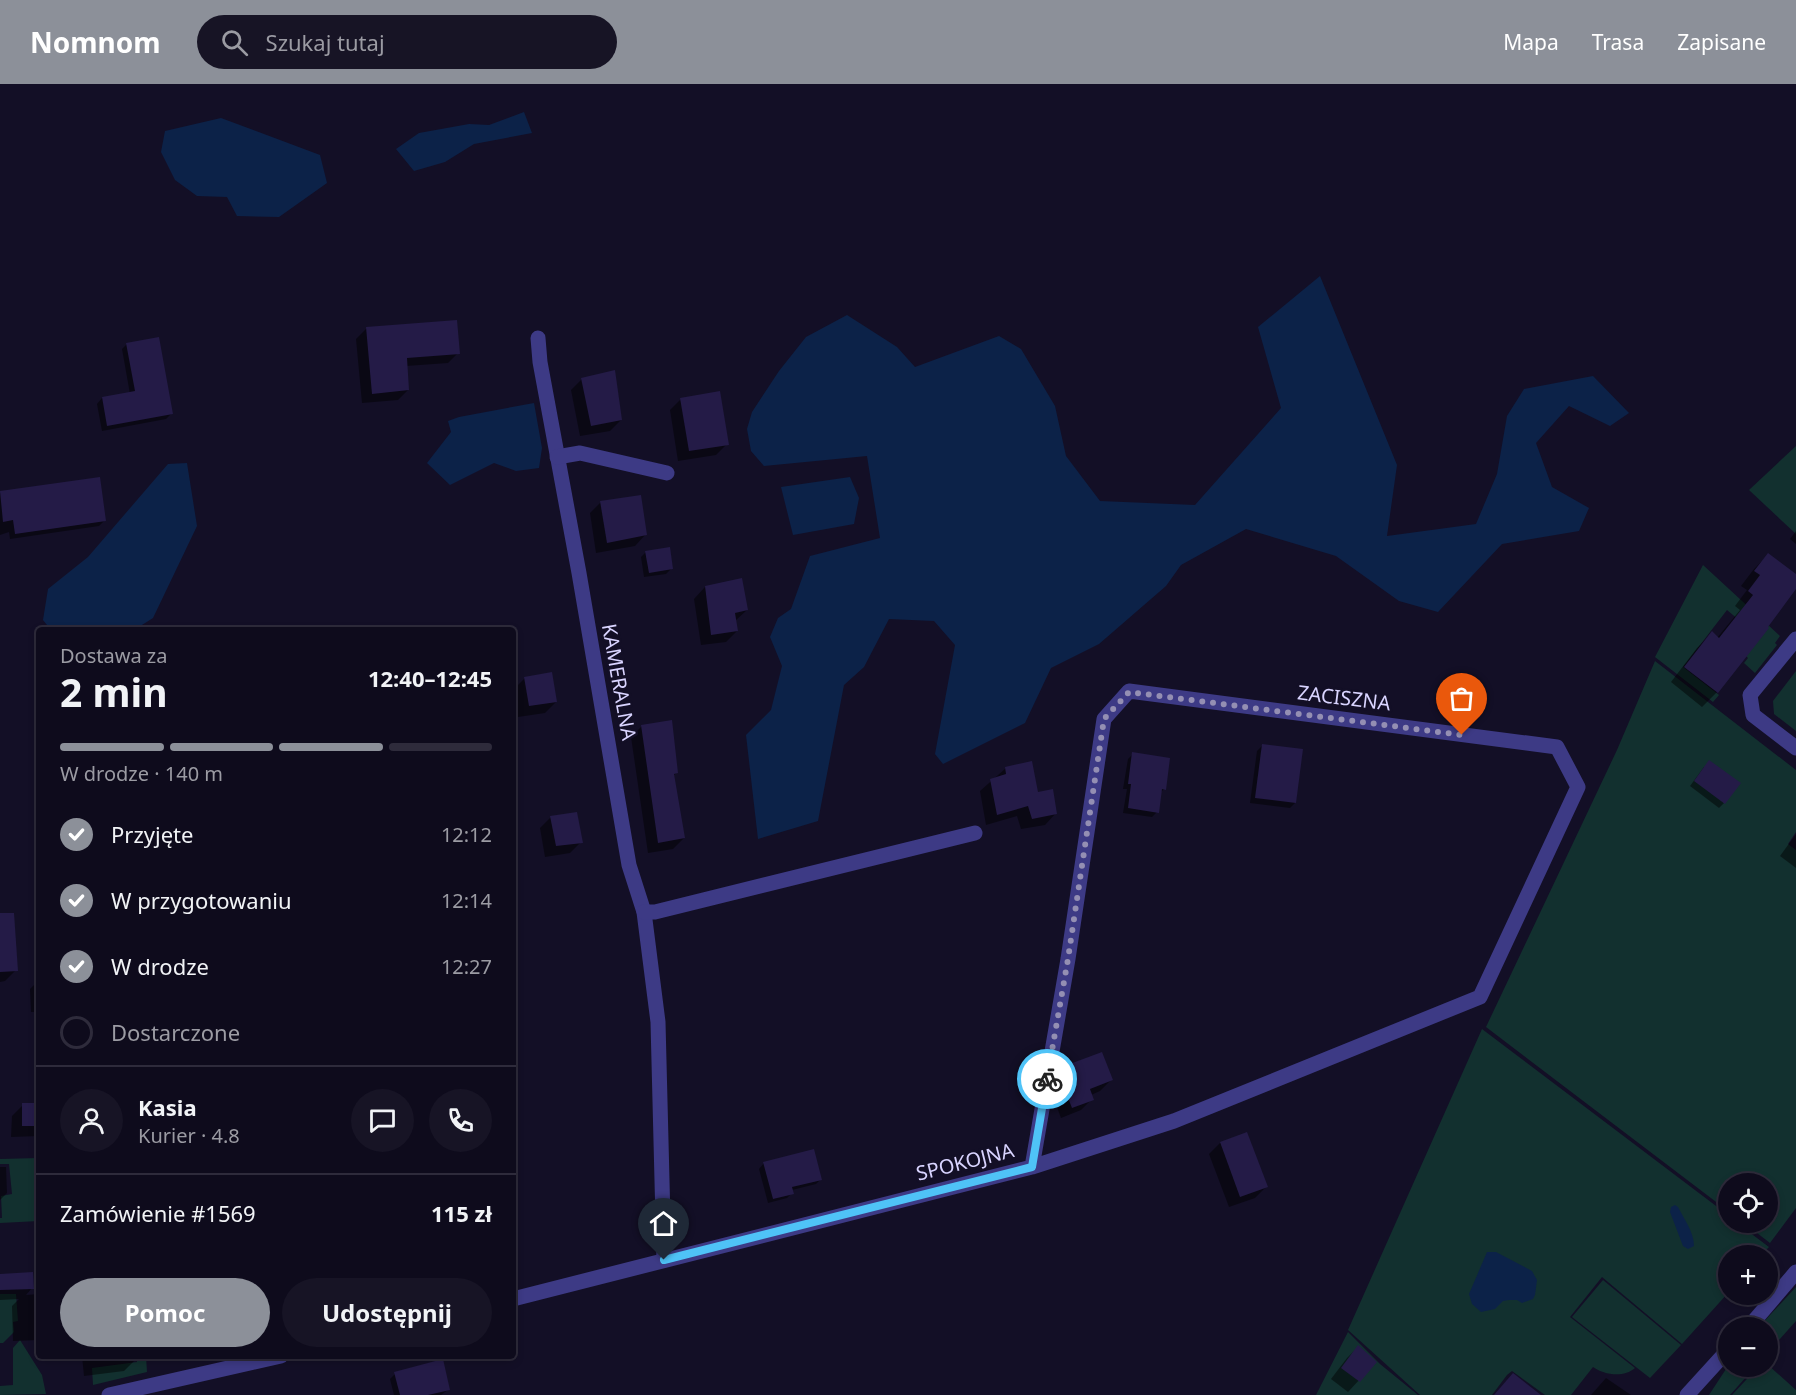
<!DOCTYPE html>
<html lang="pl">
<head>
<meta charset="utf-8">
<style>
	body { margin:0; font-family:"Noto Sans",sans-serif; background:#171425; color:#f1f3f6; height:100vh; display:flex; flex-direction:column; font-size:22px; white-space:nowrap }
	* { box-sizing:border-box; margin:0 }
	p { font-size:20px; color:#9b9ba3 }
	.icon { flex:none; width:33px; height:33px; fill:none; stroke:currentColor; stroke-width:2; stroke-linecap:round; stroke-linejoin:round }
	.map { position:relative; flex:1; overflow:hidden }
	.sheet { position:absolute; left:36px; top:543px; width:480px; height:732px; display:flex; flex-direction:column; background:#0e0b1c; border-radius:6px; box-shadow:0 3px 9px #0003,0 0 0 2px #2e2b3b }
	.sheet>* { flex:none }
	.buttons { position:absolute; left:1718px; top:1089px; display:grid; gap:12px }
	.buttons a { display:grid; place-items:center; width:60px; height:60px; border-radius:50%; background:#0e0b1c; box-shadow:0 3px 9px #0003,0 0 0 2px #2e2b3b; font-size:30px }
	.pin { position:absolute; display:grid; place-items:center; width:51px; height:51px; color:#fff; margin:-62px -26px; border-radius:50% 50% 50% 0; rotate:-45deg; box-shadow:0 0 6px #0007 }
	.pin .icon { rotate:45deg }
	.courier { position:absolute; display:grid; place-items:center; width:60px; height:60px; margin:-30px; border:4px solid #4fc3f7; border-radius:50%; background:#fff; color:#222; box-shadow:0 2px 8px #0007 }
	.summary em { font-style:normal; font-weight:700 }
	.summary div { display:flex; flex-direction:column-reverse }
	.summary { display:flex; align-items:center; justify-content:space-between; height:102px; padding:0 24px }
	h1 { font-size:39px; font-weight:700; line-height:45px }
	.bar { display:grid; grid-template-columns:repeat(4,1fr); gap:9px 6px; align-content:center; height:72px; padding:0 24px }
	.bar i { height:8px; border-radius:4px; background:#2e2b3b }
	.bar .on { background:#8c9099 }
	.bar p { grid-column:span 4 }
	.line { display:flex; align-items:center; gap:15px; padding:0 24px; border-top:2px solid #2e2b3b }
	.line div { flex:1 }
	.round { display:grid; place-items:center; flex:none; width:63px; height:63px; border-radius:32px; background:#171425 }
	ol { padding:0 24px; list-style:none }
	li { display:flex; align-items:center; gap:18px; height:66px }
	li p { margin-inline-start:auto }
	li .icon { padding:6px; border-radius:50%; background:#8c9099; color:#fff; stroke-width:4 }
	li:last-child { color:#9b9ba3 }
	li i { width:33px; height:33px; border:3px solid #2e2b3b; border-radius:50% }
	.action { display:flex; gap:12px; margin-top:auto; padding:12px 24px }
	.action a { flex:1; height:69px; border-radius:36px; background:#8c9099; color:#fff; font-size:24px; font-weight:700; line-height:69px; text-align:center }
	.action a+a { background:#171425; color:#f1f3f6 }
	header { display:flex; align-items:center; gap:36px; box-sizing:border-box; height:84px; padding:0 30px; background:#8c9099; color:#fff }
	header strong { font-size:28px }
	nav { display:flex; gap:33px; margin-inline-start:auto; font-size:21px }
	.search { width:420px; height:54px; background:#171425; display:flex; align-items:center; gap:15px; box-sizing:border-box; padding:0 21px; border-radius:33px; color:#9b9ba3; font-size:22px }
	.map>svg:first-child { display:block }
	.green { fill:#12302f }
	.water { fill:#0c2248 }
	.shadow { fill:#0007 }
	.building { fill:#241b47 }
	.lines { fill:none; stroke-linecap:round; stroke-linejoin:round }
	.minor { stroke:#3d3a85; stroke-width:15 }
	.done { stroke:#948fb3; stroke-width:6; stroke-dasharray:0 10.8 }
	.route { stroke:#4fc3f7; stroke-width:8 }
	.labels { text-anchor:middle; stroke-width:5; stroke-linejoin:round; paint-order:stroke }
	.street-label { font-size:20px; fill:#d9d4ff; stroke:#130f26 }
</style>
</head>
<body>
<header>
<strong>Nomnom</strong>
<div class="search"><svg class="icon" aria-label="search" viewBox="0 0 24 24"><circle cx="10" cy="10" r="6"/><path d="M15 15l6 6"/></svg>Szukaj tutaj</div>
<nav><a>Mapa</a><a>Trasa</a><a>Zapisane</a></nav>
</header>
<div class="map">
<svg width="1796" height="1311" viewBox="0 0 1796 1311">
	<rect width="100%" height="100%" fill="#130f26"/>
	<!-- green -->
	<g class="green">
		<path d="M1796 362V450L1749 406Z"/>
		<path d="M1703 481 1780 552 1775 559 1777 561 1755 589 1744 579 1748 574 1744 570 1757 551 1727 526 1683 583 1719 611 1713 618 1655 573Z"/>
		<path d="M1655 577 1796 686V748L1788 760 1796 766V1124L1770 1159 1744 1139 1767 1138V1100H1728V1127L1486 943 1617 666Z"/>
		<path d="M1796 587V647L1774 630 1773 617Z"/>
		<path d="M1482 945 1728 1131V1138L1737 1139 1769 1163 1761 1171 1728 1172V1209L1682 1260 1602 1193 1570 1233 1635 1284C1624 1294 1604 1291 1593 1283L1571 1311H1545L1512 1287 1507 1291 1492 1311H1420L1348 1246Z"/>
		<path d="M39 1074V1137L0 1139V1134H2L1 1112 12 1110 9 1080H0V1075Z"/>
		<path d="M1603 1196 1681 1261 1650 1294 1572 1233Z"/>
		<path d="M1796 1203V1237L1779 1256 1770 1247H1767V1244L1759 1243Z"/>
		<path d="M0 1210H16L18 1237 13 1238 14 1248 3 1259H0Z"/>
		<path d="M1348 1248 1380 1280 1418 1311H1316Z"/>
		<path d="M20 1256 42 1291 46 1310 0 1311V1302L13 1301V1264Z"/>
		<path d="M137 1272H146L147 1288 93 1301 92 1284 137 1278Z"/>
		<path d="M1767 1280 1796 1306V1311H1732L1758 1283 1767 1282Z"/>
		<path d="M1728 1282 1755 1283 1730 1311H1709Z"/>
	</g>
	<!-- water -->
	<g class="water">
		<path d="M524 28 532 49 474 60 445 78 414 87 396 65 419 49 469 40 489 41Z"/>
		<path d="M221 34 320 71 327 99 279 133 237 132 227 113 197 112 175 96 161 68 165 47Z"/>
		<path d="M1320 192 1397 381 1387 452 1476 440 1497 390 1507 332 1524 305 1593 292 1629 329 1610 342 1569 322 1536 359 1552 403 1589 424 1579 447 1502 460 1438 528 1399 517 1336 472 1246 445 1181 481 1166 502 1099 560 1051 584 1025 639 943 680 935 670 955 561 934 537 889 535 864 583 844 601 818 737 758 755 746 651 771 626 782 582 770 553 778 534 791 525 810 472 880 454 867 372 764 382 751 367 747 345 752 328 779 287 806 253 847 231 897 263 915 283 999 252 1021 265 1055 322 1066 372 1100 417 1195 421 1281 324 1258 243Z"/>
		<path d="M534 319 542 364 539 384 516 387 494 379 450 401 427 379 451 348 448 337 459 333Z"/>
		<path d="M187 379 197 442 153 534 134 546H51L43 536 48 505 88 473 168 380Z"/>
		<path d="M850 393 859 414 854 440 793 451 781 403Z"/>
		<path d="M1675 1121 1678 1123C1684 1135 1694 1148 1694 1162L1688 1165 1683 1162 1670 1128 1671 1123Z"/>
		<path d="M1487 1168H1496L1532 1187 1537 1196 1535 1211 1533 1215 1522 1219 1517 1216H1509L1503 1217 1495 1225 1481 1228 1472 1220 1469 1210Z"/>
	</g>
	<!-- shadow -->
	<g class="shadow">
		<path d="M366 245 458 269 448 279 406 282 408 306 398 316 362 319 356 255Z"/>
		<path d="M127 260 171 330 166 335 102 347 97 320 102 314 130 310 122 265Z"/>
		<path d="M582 295 621 336 610 347 580 352 571 306Z"/>
		<path d="M681 315 727 360 716 371 678 377 670 326Z"/>
		<path d="M98 394 104 437 99 442 10 455 9 448 0 451V409Z"/>
		<path d="M601 418 646 450 635 462 596 469 590 429Z"/>
		<path d="M1796 447V460L1790 455Z"/>
		<path d="M646 468 671 485 666 490 644 493 641 473Z"/>
		<path d="M1768 471 1796 492V502L1767 544 1717 608 1702 623 1671 598 1697 564 1712 549 1717 554 1740 526 1735 522 1747 506 1741 502 1754 485Z"/>
		<path d="M705 503 747 526 735 537 737 547 726 558 701 561 694 515Z"/>
		<path d="M525 594 556 618 545 629 518 633 514 605Z"/>
		<path d="M642 642 676 689 673 692 684 754 673 765 648 769 631 653Z"/>
		<path d="M1262 662 1295 719 1290 724 1250 719 1257 667Z"/>
		<path d="M1133 670 1164 705 1160 709 1157 728 1152 733 1123 729 1127 705H1123L1128 675Z"/>
		<path d="M1704 683 1724 719 1719 724 1690 702Z"/>
		<path d="M1006 684 1037 710 1056 729 1045 741 1021 745 1017 732 986 741 980 707Z"/>
		<path d="M551 733 581 758 570 769 545 773 540 744Z"/>
		<path d="M1796 750V784L1780 772Z"/>
		<path d="M0 857 16 886 5 897 0 898Z"/>
		<path d="M39 896V928H31L30 905Z"/>
		<path d="M1060 985 1111 996 1100 1007 1091 1011 1092 1015 1081 1026 1061 1034 1048 999V997Z"/>
		<path d="M39 1020V1052L11 1053 12 1032 23 1021Z"/>
		<path d="M1246 1050 1266 1103 1255 1114 1229 1123 1209 1070 1220 1059Z"/>
		<path d="M764 1079 821 1095 816 1100 792 1106V1109L787 1114 768 1119 759 1085Z"/>
		<path d="M0 1083H6L7 1109 0 1116Z"/>
		<path d="M0 1192 32 1204 26 1211 39 1210V1256L13 1257 12 1222 19 1215 0 1216Z"/>
		<path d="M1358 1263 1375 1279 1348 1308 1331 1295 1347 1274Z"/>
		<path d="M82 1272H154L134 1274 135 1276 124 1287 84 1292Z"/>
		<path d="M395 1290 449 1305 441 1311H394L390 1295Z"/>
		<path d="M1606 1294 1631 1311H1591Z"/>
	</g>
	<!-- building -->
	<g class="building">
		<path d="M457 236 460 270 407 274 409 306 372 310 366 243Z"/>
		<path d="M159 253 173 330 107 342 102 313 135 307 126 259Z"/>
		<path d="M615 286 622 336 591 342 581 294Z"/>
		<path d="M720 307 729 361 689 367 680 314Z"/>
		<path d="M100 393 106 437 15 450 13 436 3 438 0 407Z"/>
		<path d="M641 411 647 451 607 459 600 417Z"/>
		<path d="M670 463 673 485 649 489 645 467Z"/>
		<path d="M1768 469 1796 490V505L1768 543 1769 544 1718 609 1684 583 1712 547 1719 554 1753 511 1748 507 1760 491 1754 487Z"/>
		<path d="M742 494 748 526 735 529 738 547 711 551 705 502Z"/>
		<path d="M552 588 557 618 529 622 524 593Z"/>
		<path d="M672 636 678 689 674 690 685 754 658 759 641 641Z"/>
		<path d="M1262 660 1303 665 1296 719 1255 714Z"/>
		<path d="M1132 668 1170 674 1166 706 1162 705 1159 729 1128 724 1131 700H1128Z"/>
		<path d="M1709 676 1741 699 1725 720 1694 697Z"/>
		<path d="M1032 677 1038 708 1053 705 1057 730 1032 735 1028 722 997 731 990 695 1006 690 1005 683Z"/>
		<path d="M577 728 583 759 556 762 550 732Z"/>
		<path d="M0 829H14L18 887 0 888Z"/>
		<path d="M1102 968 1113 996 1090 1005 1094 1016 1072 1024 1058 988 1059 984Z"/>
		<rect x="22" y="1019" width="17" height="23"/>
		<path d="M1247 1048 1268 1103 1240 1113 1220 1058Z"/>
		<path d="M814 1065 822 1096 792 1103 794 1110 773 1115 763 1078Z"/>
		<path d="M33 1188 34 1205 0 1206V1190Z"/>
		<path d="M1358 1261 1377 1278 1360 1298 1341 1284Z"/>
		<path d="M443 1275 450 1306 428 1311H400L394 1288Z"/>
		<path d="M1513 1289 1541 1311H1494Z"/>
	</g>
	<g class="lines">
		<!-- minor -->
		<g class="minor">
			<path d="M538 254 540 278 579 489 629 781 644 828 658 938 664 1176"/>
			<path d="M557 373 580 369 667 389"/>
			<path d="M1796 555 1750 611 1753 631 1796 664"/>
			<path d="M644 828H655L975 749"/>
			<path d="M513 1215 1032 1083 1174 1037 1480 913 1578 703 1557 663 1129 607 1104 635 1068 875 1032 1083"/>
			<path d="M1748 1244 1796 1188"/>
			<path d="M109 1311 281 1272"/>
			<path d="M1687 1311 1728 1266"/>
		</g>
	</g>
	<g class="lines">
		<!-- done -->
		<path class="done" d="M1047 995 1068 875 1104 635 1129 608 1462 651"/>
		<!-- route -->
		<path class="route" d="M664 1176 1032 1083 1047 995"/>
	</g>
	<g class="labels">
		<!-- street labels -->
		<g class="street-label">
			<text transform="translate(619 598) rotate(80)" y="7">KAMERALNA</text>
			<text transform="translate(1344 614) rotate(7)" y="7">ZACISZNA</text>
			<text transform="translate(965 1078) rotate(-14)" y="7">SPOKOJNA</text>
		</g>
	</g>
</svg>
<div class="buttons">
<a><svg class="icon" aria-label="locate" viewBox="0 0 24 24"><circle cx="12" cy="12" r="6"/><path d="M12 2v4M12 18v4M2 12h4M18 12h4"/></svg></a>
<a>+</a>
<a>−</a>
</div>
<div class="pin" style="left:1462px;top:651px;background:#ea580c"><svg class="icon" aria-label="bag" viewBox="0 0 24 24"><path d="M5 8h14l-1 12H6zM9 8a3 3 0 0 1 6 0"/></svg></div>
<div class="pin" style="left:664px;top:1176px;background:#1f2937"><svg class="icon" aria-label="home" viewBox="0 0 24 24"><path d="M3 11l9-7 9 7M6 9v11h12V9"/></svg></div>
<div class="courier" style="left:1047px;top:995px"><svg class="icon" aria-label="bike" viewBox="0 0 24 24"><circle cx="6" cy="16" r="4"/><circle cx="18" cy="16" r="4"/><path d="M6 16l4-8h5l3 8M10 8l3 8H6M13 5h3"/></svg></div>
<section class="sheet">
<div class="summary"><div><h1>2 min</h1><p>Dostawa za</p></div><em>12:40–12:45</em></div>
<div class="bar"><i class="on"></i><i class="on"></i><i class="on"></i><i></i><p>W drodze · 140 m</p></div>
<ol>
<li><svg class="icon" aria-label="check" viewBox="0 0 24 24"><path d="M5 12l5 5 9-10"/></svg>Przyjęte<p>12:12</p></li>
<li><svg class="icon" aria-label="check" viewBox="0 0 24 24"><path d="M5 12l5 5 9-10"/></svg>W przygotowaniu<p>12:14</p></li>
<li><svg class="icon" aria-label="check" viewBox="0 0 24 24"><path d="M5 12l5 5 9-10"/></svg>W drodze<p>12:27</p></li>
<li><i></i>Dostarczone</li>
</ol>
<div class="line" style="height:108px"><a class="round"><svg class="icon" aria-label="person" viewBox="0 0 24 24"><circle cx="12" cy="8" r="4"/><path d="M4 21q1-7 8-7t8 7"/></svg></a><div><b>Kasia</b><p>Kurier · 4.8</p></div><a class="round"><svg class="icon" aria-label="chat" viewBox="0 0 24 24"><path d="M4 5h16v11H9l-5 4z"/></svg></a><a class="round"><svg class="icon" aria-label="phone" viewBox="0 0 24 24"><path d="M5 4h4l2 5-3 2q2 4 5 5l2-3 5 2v4C11 20 4 13 5 4z"/></svg></a></div>
<div class="line" style="height:78px"><div>Zamówienie #1569</div><b>115 zł</b></div>
<div class="action"><a>Pomoc</a><a>Udostępnij</a></div>
</section>
</div>
</body>
</html>
